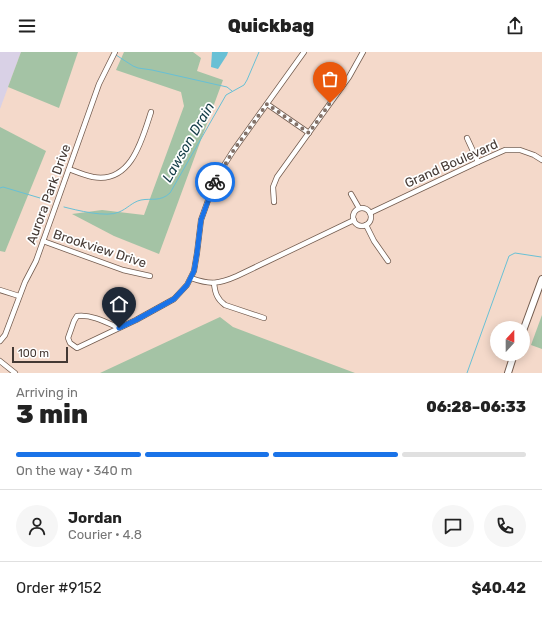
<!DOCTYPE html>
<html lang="en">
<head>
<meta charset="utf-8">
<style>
	body { margin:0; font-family:Rubik,sans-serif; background:#f6f6f6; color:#222; height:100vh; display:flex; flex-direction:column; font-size:15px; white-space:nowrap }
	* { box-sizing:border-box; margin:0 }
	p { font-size:13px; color:#767676 }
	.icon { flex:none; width:22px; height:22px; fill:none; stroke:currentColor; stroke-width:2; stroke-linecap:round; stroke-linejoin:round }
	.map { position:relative; height:321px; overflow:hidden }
	.details { display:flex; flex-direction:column; background:#fff; flex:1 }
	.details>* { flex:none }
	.needle { width:26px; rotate:21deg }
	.tools { position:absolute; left:490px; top:269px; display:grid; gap:8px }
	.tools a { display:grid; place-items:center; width:40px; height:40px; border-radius:50%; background:#fff; box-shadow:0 2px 10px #0003; font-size:20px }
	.scale { position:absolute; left:12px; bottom:10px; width:56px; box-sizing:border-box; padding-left:4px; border:2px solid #443934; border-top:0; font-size:11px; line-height:14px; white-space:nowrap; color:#443934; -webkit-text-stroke:3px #fff; paint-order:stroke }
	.pin { position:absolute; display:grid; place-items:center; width:34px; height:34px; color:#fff; margin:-41px -17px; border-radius:50% 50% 50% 0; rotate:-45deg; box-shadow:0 0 4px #0007 }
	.pin .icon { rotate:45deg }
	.courier { position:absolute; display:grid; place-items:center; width:40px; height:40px; margin:-20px; border:3px solid #1a73e8; border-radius:50%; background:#fff; color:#222; box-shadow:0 1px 5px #0007 }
	.overview em { font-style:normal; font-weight:800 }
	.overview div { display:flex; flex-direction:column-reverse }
	.overview { display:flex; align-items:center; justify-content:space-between; height:68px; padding:0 16px }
	h1 { font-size:26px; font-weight:800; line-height:30px }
	.bar { display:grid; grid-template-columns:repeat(4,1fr); gap:6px 4px; align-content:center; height:48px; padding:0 16px }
	.bar i { height:5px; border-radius:3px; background:#e0e0e0 }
	.bar .current { background:#1a73e8 }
	.bar p { grid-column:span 4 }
	.line { display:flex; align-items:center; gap:10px; padding:0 16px; border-top:1px solid #e0e0e0 }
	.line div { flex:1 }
	.round { display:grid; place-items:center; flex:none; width:42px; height:42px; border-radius:21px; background:#f6f6f6 }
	header { display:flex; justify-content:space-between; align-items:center; height:52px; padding:0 16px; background:#fff; font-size:18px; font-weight:800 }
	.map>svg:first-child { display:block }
	.education { fill:#d9d1e6 }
	.green { fill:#a4c3a5 }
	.water { fill:#68c0d5 }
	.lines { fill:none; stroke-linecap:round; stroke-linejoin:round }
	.stream { stroke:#68c0d5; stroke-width:1 }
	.street-casing { stroke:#735c4f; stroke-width:6 }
	.secondary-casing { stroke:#735c4f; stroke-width:8 }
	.street { stroke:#fff; stroke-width:4.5 }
	.secondary { stroke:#fff; stroke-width:6 }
	.done { stroke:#827168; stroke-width:4; stroke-dasharray:0 7.2 }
	.route { stroke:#1a73e8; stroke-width:5 }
	.labels { text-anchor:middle; stroke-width:3.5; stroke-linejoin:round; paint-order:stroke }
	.street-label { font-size:13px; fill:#443934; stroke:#fff }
	.water-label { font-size:14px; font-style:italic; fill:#143d47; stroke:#fff }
</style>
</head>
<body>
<header><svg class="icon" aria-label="menu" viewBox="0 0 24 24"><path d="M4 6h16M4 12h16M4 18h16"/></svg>Quickbag<svg class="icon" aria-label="share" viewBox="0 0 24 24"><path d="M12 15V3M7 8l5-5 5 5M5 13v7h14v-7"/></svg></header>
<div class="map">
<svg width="542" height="321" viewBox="0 0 542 321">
	<rect width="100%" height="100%" fill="#f4d9ca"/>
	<!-- education -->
	<path class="education" d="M0 0H21L0 57Z"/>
	<!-- green -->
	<g class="green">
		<path d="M21 0H78L59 56 8 35Z"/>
		<path d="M124 0H193L201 6 197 19 223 28 159 202 114 184 72 162 102 158 144 163 184 54 181 40 116 18Z"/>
		<path d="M0 75 46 99 5 200 0 199Z"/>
		<path d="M542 263V297L531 293Z"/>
		<path d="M220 265 233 275 355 321H100Z"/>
	</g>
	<!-- water -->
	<path class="water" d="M212 0H228L227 3 218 17 211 15Z"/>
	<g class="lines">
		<!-- stream -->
		<g class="stream">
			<path d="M116 3 133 14 138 16 152 18 227 35 232 39"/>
			<path d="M0 136 3 135 40 146 48 149"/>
			<path d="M64 155C76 158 107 166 119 160 127 157 132 150 141 148 152 146 160 150 170 141L226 43 244 33 247 28 259 0"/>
			<path d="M467 321 509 204 515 201 541 205"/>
		</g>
		<defs>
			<g id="street">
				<path d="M267 52 309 81"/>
				<path d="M467 86 478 110"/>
				<path d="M69 117C77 120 84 123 93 125 131 132 142 88 151 60"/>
				<path d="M351 142 359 156"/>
				<path d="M274 150 273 135 277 125 349 25 363 0"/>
				<circle cx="362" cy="165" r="9"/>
				<path d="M370 161 478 110 505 98H520L534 103 542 108"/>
				<path d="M366 173 374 189 388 209"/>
				<path d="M43 189 123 218 150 224"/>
				<path d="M191 226C210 233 219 232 237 224L354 168"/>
				<path d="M214 231C215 241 217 247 225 253L264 266"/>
				<path d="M0 238 19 244"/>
				<path d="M119 276C106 270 91 262 77 264L74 269 68 286 70 291 77 296 136 268 174 247 187 233 194 219 197 201 201 168 216 126 233 99 304 0"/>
				<path d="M0 289 5 283 25 230 36 209 99 32 115 0"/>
				<path d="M0 309 15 321"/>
			</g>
			<g id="secondary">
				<path d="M523 279 542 227"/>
				<path d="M508 321 514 302"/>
			</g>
		</defs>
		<!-- street casing -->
		<use href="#street" class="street-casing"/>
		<!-- secondary casing -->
		<use href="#secondary" class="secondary-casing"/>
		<!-- street -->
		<use href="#street" class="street"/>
		<!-- secondary -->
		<use href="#secondary" class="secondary"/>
	</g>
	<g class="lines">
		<!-- done -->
		<path class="done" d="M215 130 233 99 267 52 309 81 330 51"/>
		<!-- route -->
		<path class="route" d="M119 276 136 268 174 247 187 233 194 219 197 201 201 168 215 130"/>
	</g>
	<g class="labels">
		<!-- street labels -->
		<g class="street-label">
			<text transform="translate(451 111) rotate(-24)" y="5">Grand Boulevard</text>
			<text transform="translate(48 142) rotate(-70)" y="5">Aurora Park Drive</text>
			<text transform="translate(100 196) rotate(18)" y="5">Brookview Drive</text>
		</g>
		<!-- water labels -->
		<g class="water-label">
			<text transform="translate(188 90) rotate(-60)" y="5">Lawson Drain</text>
		</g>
	</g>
</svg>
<div class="tools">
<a><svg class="needle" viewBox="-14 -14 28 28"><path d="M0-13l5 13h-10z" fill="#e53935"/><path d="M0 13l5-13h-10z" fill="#767676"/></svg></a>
</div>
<div class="scale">100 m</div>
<div class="pin" style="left:330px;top:51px;background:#ea580c"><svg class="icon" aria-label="bag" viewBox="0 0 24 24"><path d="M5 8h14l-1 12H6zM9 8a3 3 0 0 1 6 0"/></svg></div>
<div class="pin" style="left:119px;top:276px;background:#1f2937"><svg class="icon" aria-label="home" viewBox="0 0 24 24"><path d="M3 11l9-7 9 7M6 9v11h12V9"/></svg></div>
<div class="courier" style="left:215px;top:130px"><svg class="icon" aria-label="bike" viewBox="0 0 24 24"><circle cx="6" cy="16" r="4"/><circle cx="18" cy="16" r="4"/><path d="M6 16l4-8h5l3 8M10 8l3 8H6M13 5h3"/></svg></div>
</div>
<section class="details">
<div class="overview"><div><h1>3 min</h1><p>Arriving in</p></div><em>06:28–06:33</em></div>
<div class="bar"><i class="current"></i><i class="current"></i><i class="current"></i><i></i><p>On the way · 340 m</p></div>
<div class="line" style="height:72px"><a class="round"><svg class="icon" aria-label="person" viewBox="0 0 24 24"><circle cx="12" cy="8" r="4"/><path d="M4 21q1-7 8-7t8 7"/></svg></a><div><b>Jordan</b><p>Courier · 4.8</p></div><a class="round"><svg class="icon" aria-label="chat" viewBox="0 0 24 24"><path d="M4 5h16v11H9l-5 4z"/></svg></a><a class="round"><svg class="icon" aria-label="phone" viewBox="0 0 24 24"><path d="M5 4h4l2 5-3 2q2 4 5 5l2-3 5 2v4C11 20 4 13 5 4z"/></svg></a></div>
<div class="line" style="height:52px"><div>Order #9152</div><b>$40.42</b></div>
</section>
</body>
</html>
